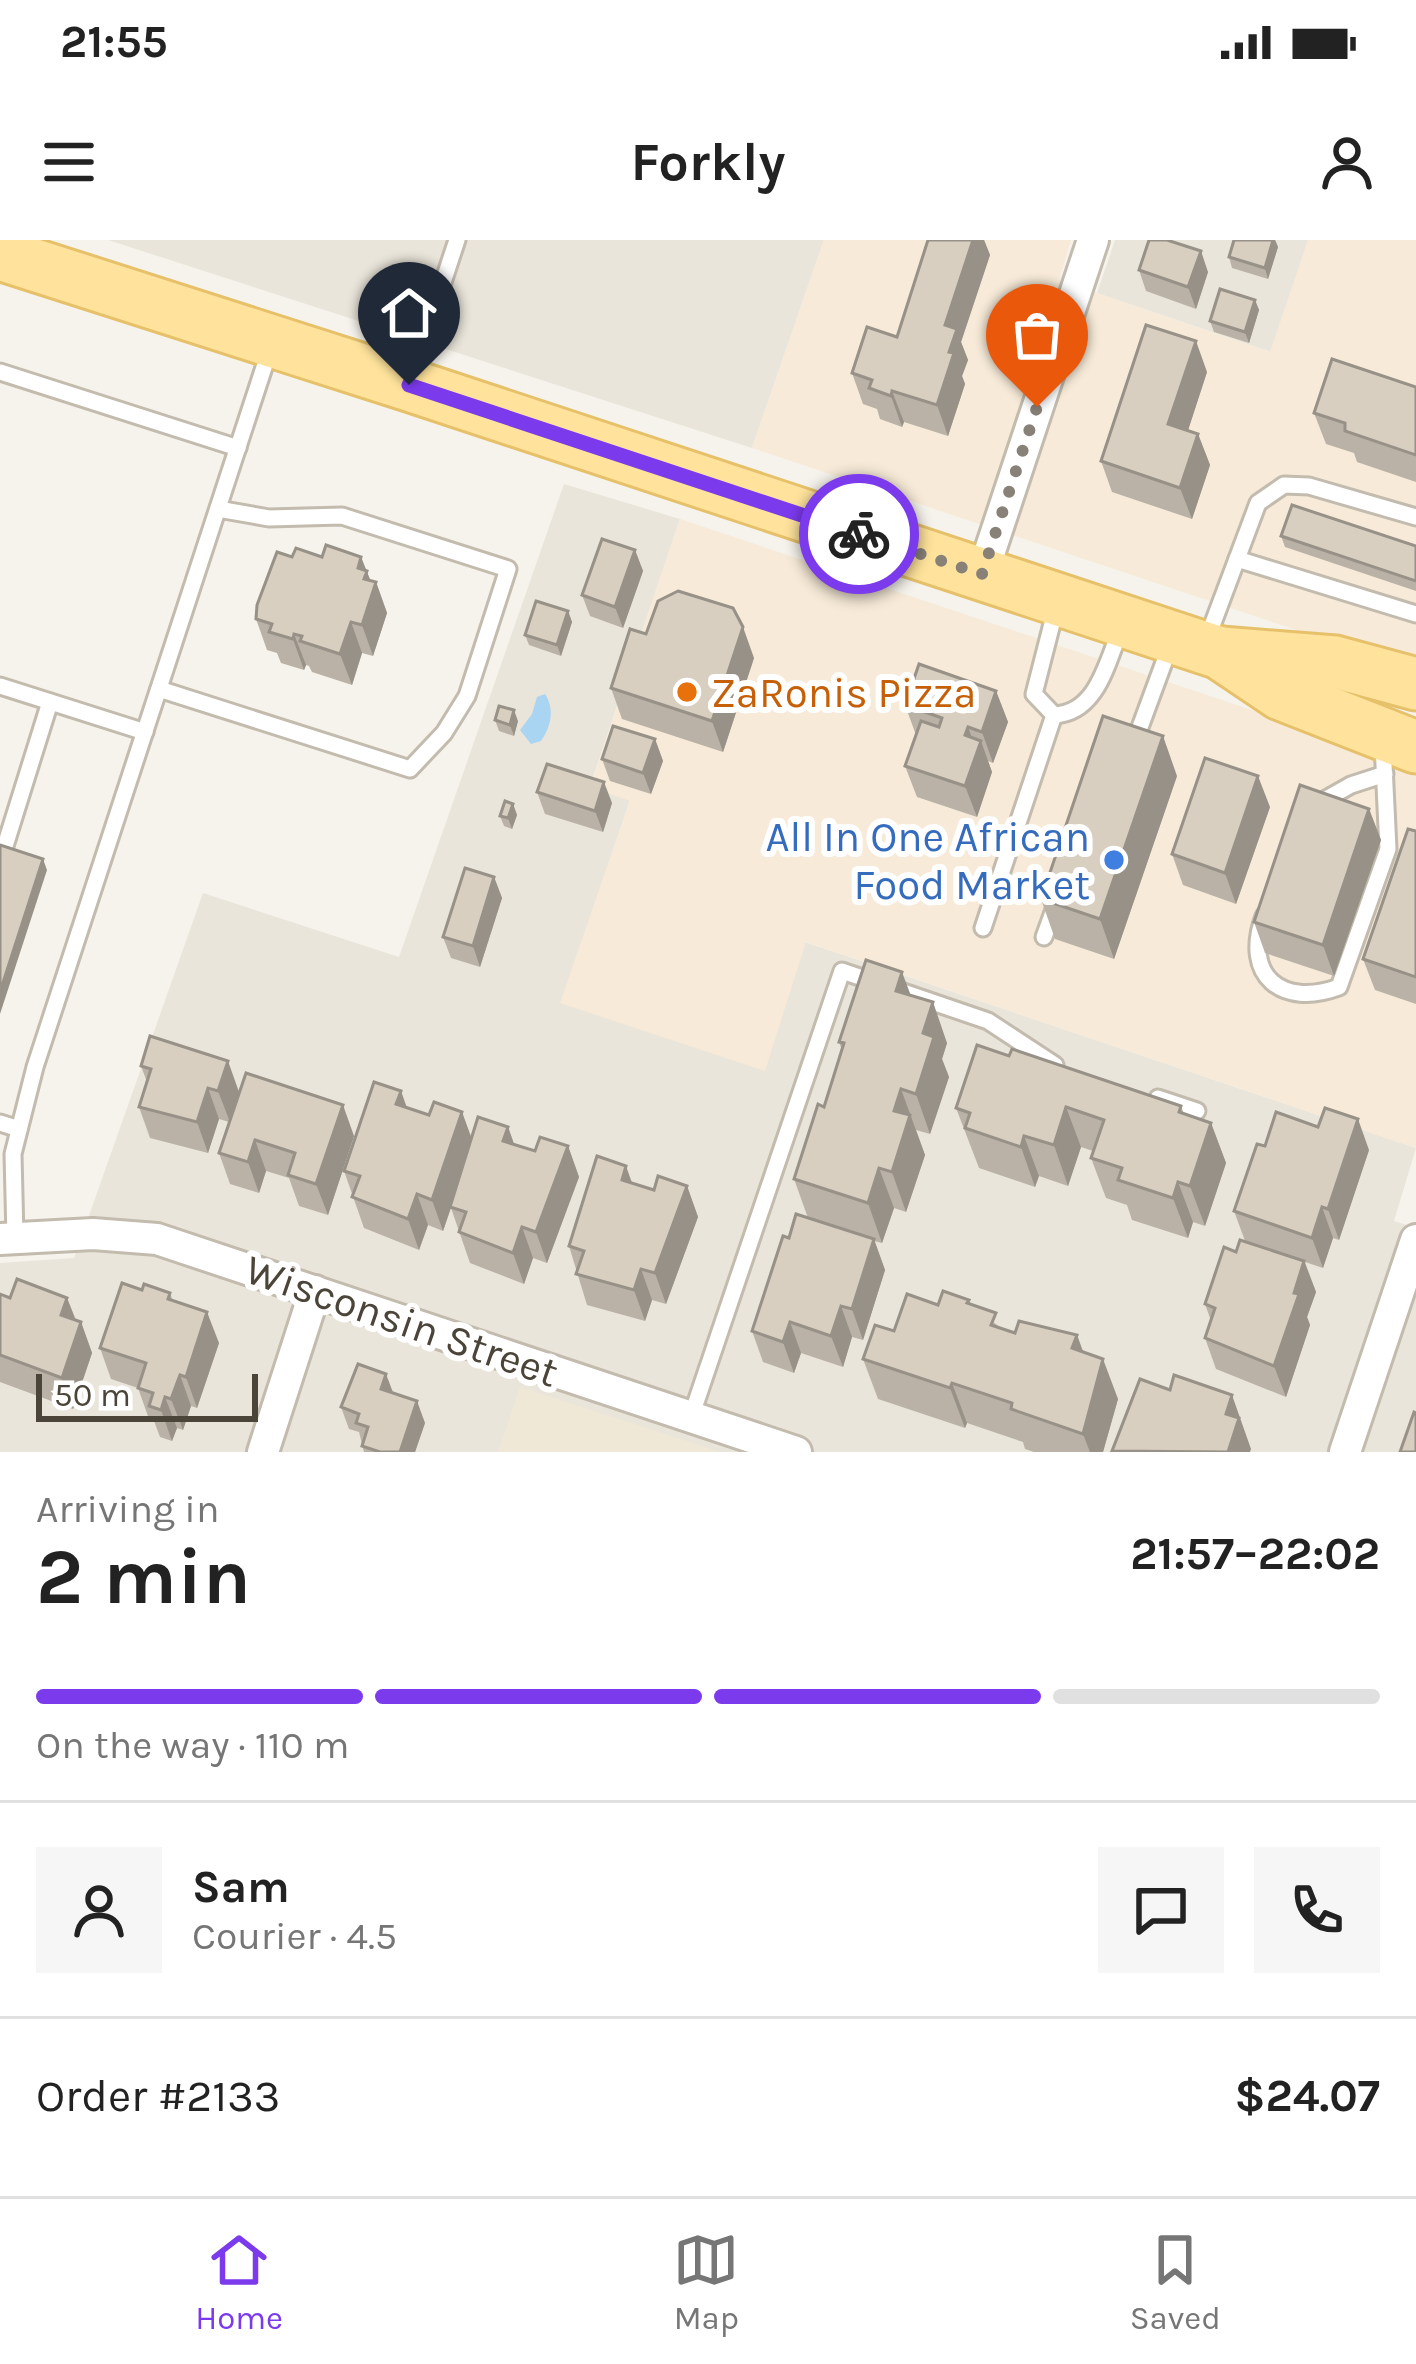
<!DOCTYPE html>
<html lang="en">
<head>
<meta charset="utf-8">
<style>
	body { margin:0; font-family:Karla,sans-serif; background:#f6f6f6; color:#222; height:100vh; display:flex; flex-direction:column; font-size:45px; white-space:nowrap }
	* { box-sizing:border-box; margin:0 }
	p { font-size:39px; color:#767676 }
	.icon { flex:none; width:66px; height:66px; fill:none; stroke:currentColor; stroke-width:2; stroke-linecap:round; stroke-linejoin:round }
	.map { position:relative; height:1212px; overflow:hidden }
	.drawer { display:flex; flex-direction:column; background:#fff; flex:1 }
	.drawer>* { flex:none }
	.scale { position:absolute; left:36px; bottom:30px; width:222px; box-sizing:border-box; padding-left:12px; border:6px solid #4b4439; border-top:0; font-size:33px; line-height:42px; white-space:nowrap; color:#4b4439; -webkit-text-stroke:9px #fff; paint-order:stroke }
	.pin { position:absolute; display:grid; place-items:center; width:102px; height:102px; color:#fff; margin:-123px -51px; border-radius:50% 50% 50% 0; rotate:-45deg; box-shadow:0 0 12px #0007 }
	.pin .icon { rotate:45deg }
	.courier { position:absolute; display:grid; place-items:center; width:120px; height:120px; margin:-60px; border:9px solid #7c3aed; border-radius:50%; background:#fff; color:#222; box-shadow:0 3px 15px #0007 }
	.headline em { font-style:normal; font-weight:700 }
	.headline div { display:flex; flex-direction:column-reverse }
	.headline { display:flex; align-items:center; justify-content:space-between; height:204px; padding:0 36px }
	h1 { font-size:78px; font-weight:700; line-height:90px }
	.bar { display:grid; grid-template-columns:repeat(4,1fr); gap:18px 12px; align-content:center; height:144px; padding:0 36px }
	.bar i { height:15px; border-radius:9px; background:#e0e0e0 }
	.bar .active { background:#7c3aed }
	.bar p { grid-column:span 4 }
	.line { display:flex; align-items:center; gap:30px; padding:0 36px; border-top:3px solid #e0e0e0 }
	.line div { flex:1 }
	.round { display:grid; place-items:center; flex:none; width:126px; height:126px; border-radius:0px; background:#f6f6f6 }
	.status { display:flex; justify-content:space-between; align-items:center; height:84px; padding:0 60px; background:#fff; direction:ltr }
	.status svg { height:33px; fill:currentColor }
	header { display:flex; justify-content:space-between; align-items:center; height:156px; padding:0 36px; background:#fff; font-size:54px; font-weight:700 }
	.tabs { display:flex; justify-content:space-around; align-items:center; height:168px; border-top:3px solid #e0e0e0; background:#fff; font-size:33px; color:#767676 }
	.tabs a { display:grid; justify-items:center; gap:6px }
	.tabs .active { color:#7c3aed }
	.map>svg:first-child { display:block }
	.residential { fill:#eae5da }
	.commercial { fill:#f7ead8 }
	.education { fill:#efe8d6 }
	.water { fill:#a9d4f2 }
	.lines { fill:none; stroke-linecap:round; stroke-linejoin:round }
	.lane-casing { stroke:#c2bbae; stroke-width:21 }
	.street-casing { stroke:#c2bbae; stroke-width:36 }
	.primary-casing { stroke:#e6c16a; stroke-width:57 }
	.lane { stroke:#fff; stroke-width:15 }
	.street { stroke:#fff; stroke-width:30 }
	.primary { stroke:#ffe39c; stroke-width:51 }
	.wall { fill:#bab2a6 }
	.shaded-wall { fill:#979187 }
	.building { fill:#d8cfc1; stroke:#979187; stroke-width:3 }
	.done { stroke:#878178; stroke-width:12; stroke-dasharray:0 21.6 }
	.route { stroke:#7c3aed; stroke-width:15 }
	.food-dot { fill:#e8710a; stroke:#fff; stroke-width:4.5 }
	.shop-dot { fill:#3f7fe0; stroke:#fff; stroke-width:4.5 }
	.labels { text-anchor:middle; stroke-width:12; stroke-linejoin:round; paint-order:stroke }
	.food-label { font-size:42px; fill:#c56008; stroke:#fff; text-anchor:start }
	.shop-label { font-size:42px; fill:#366cbe; stroke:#fff; text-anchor:end }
	.street-label { font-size:42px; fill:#4b4439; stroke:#fff }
</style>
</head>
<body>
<div class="status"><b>21:55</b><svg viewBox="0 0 49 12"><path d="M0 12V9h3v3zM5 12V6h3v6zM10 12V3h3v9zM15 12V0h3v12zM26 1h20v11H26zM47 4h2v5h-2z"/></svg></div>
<header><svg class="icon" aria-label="menu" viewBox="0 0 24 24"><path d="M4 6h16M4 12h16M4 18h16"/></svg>Forkly<svg class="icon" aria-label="person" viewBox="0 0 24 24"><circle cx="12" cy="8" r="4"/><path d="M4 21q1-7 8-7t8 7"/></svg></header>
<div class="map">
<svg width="1416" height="1212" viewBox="0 0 1416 1212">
	<rect width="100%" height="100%" fill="#f6f3ec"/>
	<!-- residential -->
	<g class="residential">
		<path d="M108 0H824L752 208Z"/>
		<path d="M1115 0H1308L1271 112 1097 53Z"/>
		<path d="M564 244 680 279 590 546 630 560 561 763 805 702 1416 908 1394 981 1416 988V1212H0V1023L74 1018 203 653 399 717Z"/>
	</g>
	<!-- commercial -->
	<g class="commercial">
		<path d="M824 0H1071L1059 40 1270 112 1308 0H1416V430L752 208Z"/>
		<path d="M680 279 1416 525V908L806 702 765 831 560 763 630 561 590 547Z"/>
	</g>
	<!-- education -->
	<path class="education" d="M520 1147 720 1212H498Z"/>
	<!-- water -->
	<path class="water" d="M545 454C555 469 551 487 541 501L531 504 520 490 532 474 537 457Z"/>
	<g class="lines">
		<defs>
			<g id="lane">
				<path d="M0 132 238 208"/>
				<path d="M412 136 457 0"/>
				<path d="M1237 319 1416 374"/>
				<path d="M1056 368 1034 454 1054 475C1098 473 1107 421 1122 386"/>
				<path d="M1207 399 1258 263 1284 245 1309 246 1416 277"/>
				<path d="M0 446 145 492"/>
				<path d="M159 449 410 529 444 493 467 456 508 329 342 276 269 278 218 269"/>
				<path d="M1123 500 1139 490 1170 406"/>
				<path d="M1312 567 1351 545 1385 534"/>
				<path d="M5 606 50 462"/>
				<path d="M1264 676C1242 736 1282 768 1339 747L1388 609 1383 504"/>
				<path d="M983 688 1054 475"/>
				<path d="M1044 697 1056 664"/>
				<path d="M1158 858 1197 871"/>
				<path d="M0 883 19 889"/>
				<path d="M15 998 13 914 35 827 270 109"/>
				<path d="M691 1177 842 731 988 781 1055 825"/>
			</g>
			<g id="street">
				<path d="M982 335 1093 0"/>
				<path d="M0 999 93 994 157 999 796 1212"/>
				<path d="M263 1212 315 1051"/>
				<path d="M1345 1212 1416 1000"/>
			</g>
			<g id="primary">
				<path d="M0 14 409 145 1220 413 1281 454 1416 507"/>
				<path d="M1221 413 1335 422 1416 444"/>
			</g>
		</defs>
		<!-- lane casing -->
		<use href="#lane" class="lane-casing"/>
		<!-- street casing -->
		<use href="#street" class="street-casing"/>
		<!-- primary casing -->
		<use href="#primary" class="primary-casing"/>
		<!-- lane -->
		<use href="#lane" class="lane"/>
		<!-- street -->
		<use href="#street" class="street"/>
		<!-- primary -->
		<use href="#primary" class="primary"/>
	</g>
	<!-- wall -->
	<g class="wall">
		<path d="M928 0H984L990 15 961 102 968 120 962 136 965 144 948 196 904 182 902 187 880 179 877 169 863 164 852 133 897 97Z"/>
		<path d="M1234 0H1275L1278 7 1268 39 1232 28 1229 17Z"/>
		<path d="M1139 30 1208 32 1196 69 1146 51Z"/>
		<path d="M1255 60 1259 70 1249 103 1214 92 1210 81Z"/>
		<path d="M1207 132 1188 190 1198 194 1210 225 1192 279 1112 252 1101 221Z"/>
		<path d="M1416 147V242L1357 222 1354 213 1326 204 1314 173Z"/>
		<path d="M1281 296 1416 306V351L1285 307Z"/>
		<path d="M635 310 643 331 623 388 590 376 582 355Z"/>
		<path d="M292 317H361L370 341 376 342 387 373 373 416 362 413 352 445 312 432 309 426 306 425 304 430 281 423 277 413 267 410 256 379Z"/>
		<path d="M568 371 572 382 561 416 529 405 525 395Z"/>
		<path d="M754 418 723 512 622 479 611 448Z"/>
		<path d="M996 451 1008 482 993 523 988 521 992 532 977 577 917 557 905 526 916 495 905 465Z"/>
		<path d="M495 480 518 481 514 496 499 491Z"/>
		<path d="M655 499 663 521 651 554 610 541 602 519Z"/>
		<path d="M1177 536 1114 719 1055 699 1041 659Z"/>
		<path d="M537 552 612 563 603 592 545 574Z"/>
		<path d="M513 564 517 575 512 589 504 586 500 576Z"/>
		<path d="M1270 567 1236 664 1183 645 1172 614Z"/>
		<path d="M1369 569 1381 600 1334 736 1265 713 1254 682Z"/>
		<path d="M1416 591V764L1375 750 1363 719Z"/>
		<path d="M494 637 502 658 480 727 451 718 443 697Z"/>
		<path d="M911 755 947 803 942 819 949 837 930 894 916 890 925 915 906 972 894 968 882 1003 874 1001 885 1030 863 1100 852 1097 843 1127 801 1113 794 1133 763 1122 752 1091 808 978 794 939 824 867 842 810 839 802Z"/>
		<path d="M1009 816 1181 866 1184 874 1211 883 1226 923 1205 986 1193 982 1188 998 1132 980 1127 965 1106 958 1091 918 1093 911 1081 907 1068 946 1039 936 1035 947 979 928 956 868Z"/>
		<path d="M141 826 239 852 354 896 328 975 299 966 289 938 266 931 259 953 230 944 219 913 229 882 219 879 208 913 150 898 139 867 147 842Z"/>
		<path d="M407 868 429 875 462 872 471 899 508 887 514 904 535 911 568 906 579 937 547 1023 533 1018 524 1044 470 1023 451 968 443 991 428 985 419 1010 364 988 344 931Z"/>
		<path d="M1265 906 1369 910 1339 1000 1333 998 1323 1028 1305 1022 1316 1052 1307 1077 1310 1085 1286 1157 1216 1129 1205 1098 1211 1081 1205 1064 1245 1001 1234 971Z"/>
		<path d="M632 943 654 950 687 946 698 977 666 1064 652 1060 645 1081 587 1065 569 1006Z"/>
		<path d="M142 1050 170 1053 173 1061 219 1103 197 1168 191 1166 183 1190 177 1188 172 1201 160 1197 154 1181 149 1179 138 1148 111 1139 100 1108Z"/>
		<path d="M0 1054 10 1058H67L76 1080 81 1082 92 1113 73 1169 0 1142Z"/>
		<path d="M969 1060 971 1065 1001 1088 1015 1093 1077 1095 1083 1111 1118 1159 1103 1212H1034L1025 1209 1023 1202 967 1183 965 1188 878 1159 863 1119 894 1091 938 1065Z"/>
		<path d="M393 1154 425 1183 415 1212H364L359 1192 349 1189 341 1167Z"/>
	</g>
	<!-- shaded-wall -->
	<g class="shaded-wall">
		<path d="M973 0H984L990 15 961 102 968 120 962 136 965 144 948 196 937 165 945 85Z"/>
		<path d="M1273 0H1275L1278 7 1268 39 1265 28Z"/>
		<path d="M1201 11 1208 32 1196 69 1188 47Z"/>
		<path d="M1255 60 1259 70 1249 103 1245 92Z"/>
		<path d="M1196 101 1207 132 1180 215 1168 184Z"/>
		<path d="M892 151 904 182 902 187 891 156Z"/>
		<path d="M1198 194 1210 225 1192 279 1180 248Z"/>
		<path d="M635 310 643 331 623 388 615 367Z"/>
		<path d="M361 317 374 349 376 342 387 373 373 416 362 385 358 328Z"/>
		<path d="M568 371 572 382 561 416 557 405Z"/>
		<path d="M351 382 362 413 352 445 340 414Z"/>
		<path d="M743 387 754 418 723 512 712 481Z"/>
		<path d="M294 394 306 425 304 430 293 399Z"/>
		<path d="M996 451 1008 482 993 523 982 492Z"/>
		<path d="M514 470 518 481 514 496 510 485Z"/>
		<path d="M968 487 977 512 981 501 992 532 977 577 965 546V495Z"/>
		<path d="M1163 496 1177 536 1114 719 1100 679Z"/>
		<path d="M655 499 663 521 651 554 643 533Z"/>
		<path d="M1258 536 1270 567 1236 664 1225 633Z"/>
		<path d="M604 542 612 563 603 592 595 571Z"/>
		<path d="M513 564 517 575 512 589 508 578Z"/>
		<path d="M1369 569 1381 600 1334 736 1323 705Z"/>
		<path d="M43 619 47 630 0 774V752Z"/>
		<path d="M494 637 502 658 480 727 473 706Z"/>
		<path d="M902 732 917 772 896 751Z"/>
		<path d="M933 762 947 803 942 819 949 837 930 894 916 854 923 793Z"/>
		<path d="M228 821 239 852 230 882 218 851Z"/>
		<path d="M208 848 219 879 208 913 197 882Z"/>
		<path d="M901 849 925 915 906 972 892 932 894 871Z"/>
		<path d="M401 851 412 882 396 864Z"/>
		<path d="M343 865 354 896 328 975 316 944Z"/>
		<path d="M1066 867 1081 907 1068 946 1054 905Z"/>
		<path d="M462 872 473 902 443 991 432 960Z"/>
		<path d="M1358 879 1369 910 1339 1000 1328 969Z"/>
		<path d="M1211 883 1226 923 1205 986 1190 946Z"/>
		<path d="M508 887 519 918 503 901Z"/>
		<path d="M1024 896 1039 936 1035 947 1021 907Z"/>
		<path d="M255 900 266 931 259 953 248 922Z"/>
		<path d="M568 906 579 937 547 1023 536 992Z"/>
		<path d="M626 926 637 957 622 940Z"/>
		<path d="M879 928 894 968 882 1003 868 963Z"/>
		<path d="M1178 942 1193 982 1188 998 1173 958Z"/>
		<path d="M687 946 698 977 666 1064 655 1033Z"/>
		<path d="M417 954 428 985 419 1010 408 979Z"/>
		<path d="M1322 967 1333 998 1323 1028 1312 998Z"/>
		<path d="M522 987 533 1018 524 1044 513 1013Z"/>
		<path d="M874 999 885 1030 863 1100 852 1069Z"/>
		<path d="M1304 1021 1316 1052 1307 1077 1310 1085 1286 1157 1274 1126 1294 1053Z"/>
		<path d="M641 1029 652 1060 645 1081 634 1050Z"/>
		<path d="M67 1058 79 1089 61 1075Z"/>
		<path d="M841 1066 852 1097 843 1127 831 1096Z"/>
		<path d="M207 1072 219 1103 197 1168 186 1137Z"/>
		<path d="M81 1082 92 1113 73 1169 62 1138Z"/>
		<path d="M790 1082 801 1113 794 1133 783 1102Z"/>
		<path d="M1077 1095 1091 1135 1072 1108Z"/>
		<path d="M1103 1119 1118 1159 1103 1212H1090L1083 1194Z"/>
		<path d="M386 1134 394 1155 381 1149Z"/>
		<path d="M180 1135 191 1166 183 1190 171 1159Z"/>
		<path d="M952 1143 967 1183 965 1188 950 1148Z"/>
		<path d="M1232 1155 1251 1209 1250 1212H1228L1226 1174Z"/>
		<path d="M165 1157 177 1188 172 1201 161 1170Z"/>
		<path d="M417 1161 425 1183 415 1212H400Z"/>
	</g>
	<!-- building -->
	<g class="building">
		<path d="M928 0H973L945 85 957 89 949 112 954 113 937 165 892 151 891 156 869 148 872 140 852 133 867 87 897 97Z"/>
		<path d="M1149 0H1167L1201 11 1188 47 1139 30Z"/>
		<path d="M1234 0H1273L1265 28 1229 17Z"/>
		<path d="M1220 49 1255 60 1245 92 1210 81Z"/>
		<path d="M1146 85 1196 101 1168 184 1198 194 1180 248 1101 221Z"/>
		<path d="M1332 119 1416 147V215L1345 191V183L1314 173Z"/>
		<path d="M1292 265 1416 306V341L1281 296Z"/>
		<path d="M602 299 635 310 615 367 582 355Z"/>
		<path d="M326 305 361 317 358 328 367 331 364 339 376 342 362 385 351 382 340 414 300 401 302 396 294 394 293 399 269 392 272 384 256 379 257 365 277 312 292 317 296 308 322 317Z"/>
		<path d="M678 351 733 368 743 387 712 481 611 448 630 389 646 394 658 361Z"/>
		<path d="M536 361 568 371 557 405 525 395Z"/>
		<path d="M919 424 996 451 982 492 968 487 965 495 981 501 965 546 905 526 921 481 939 487 942 478 905 465Z"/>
		<path d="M499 466 514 470 510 485 495 480Z"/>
		<path d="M1103 476 1163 496 1100 679 1041 659Z"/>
		<path d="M613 486 655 499 643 533 602 519Z"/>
		<path d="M1205 518 1258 536 1225 633 1172 614Z"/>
		<path d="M547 524 604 542 595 571 537 552Z"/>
		<path d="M1300 545 1369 569 1323 705 1254 682Z"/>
		<path d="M505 561 513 564 508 578 500 576Z"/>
		<path d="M1408 589 1416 591V737L1363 719Z"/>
		<path d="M0 605 43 619 0 752Z"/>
		<path d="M465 628 494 637 473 706 443 697Z"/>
		<path d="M866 720 902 732 896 751 933 762 923 793 934 797 916 854 901 849 894 871 910 875 892 932 879 928 868 963 794 939 818 864 824 867 844 803 839 802Z"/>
		<path d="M150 796 228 821 218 851 208 848 197 882 139 867 151 829 141 826Z"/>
		<path d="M977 805 1009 816 1012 809 1181 866 1179 872 1211 883 1190 946 1178 942 1173 958 1118 940 1122 928 1091 918 1104 880 1066 867 1054 905 1024 896 1021 907 965 888 970 873 956 868Z"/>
		<path d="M246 833 343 865 316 944 288 935 295 913 255 900 248 922 219 913Z"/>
		<path d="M374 842 401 851 396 864 429 875 434 862 462 872 432 960 417 954 408 979 352 957 360 936 344 931Z"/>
		<path d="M1325 868 1358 879 1328 969 1322 967 1312 998 1234 971 1257 904 1265 906 1276 872 1318 887Z"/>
		<path d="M478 877 508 887 503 901 535 911 540 897 568 906 536 992 522 987 513 1013 459 992 466 972 450 967Z"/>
		<path d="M597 916 626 926 622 940 654 950 658 936 687 946 655 1033 641 1029 634 1050 576 1034 584 1011 569 1006Z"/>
		<path d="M796 974 874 999 852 1069 841 1066 831 1096 790 1082 783 1102 752 1091 783 996 789 998Z"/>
		<path d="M1240 1000 1304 1021 1294 1053 1299 1054 1274 1126 1205 1098 1215 1068 1205 1064 1224 1007 1236 1012Z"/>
		<path d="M17 1039 67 1058 61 1075 81 1082 62 1138 0 1115V1054L10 1058Z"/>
		<path d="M122 1043 142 1050 144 1044 170 1053 168 1059 207 1072 186 1137 180 1135 171 1159 165 1157 161 1170 149 1166 153 1153 138 1148 146 1123 100 1108Z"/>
		<path d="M943 1051 969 1060 967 1063 996 1073 991 1085 1015 1093 1019 1081 1077 1095 1072 1108 1103 1119 1083 1194 1011 1169 1012 1163 952 1143 950 1148 863 1119 875 1085 894 1091 907 1054 938 1065Z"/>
		<path d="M358 1124 386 1134 381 1149 417 1161 400 1212H380L362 1206 368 1187 356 1183 359 1174 341 1167Z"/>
		<path d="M1174 1135 1232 1155 1226 1174 1239 1178 1228 1212 1112 1211 1140 1139 1170 1150Z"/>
		<path d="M1414 1172 1416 1173V1212H1400Z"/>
	</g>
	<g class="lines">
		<!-- done -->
		<path class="done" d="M859 294 982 334 1037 167"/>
		<!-- route -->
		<path class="route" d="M409 145 859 294"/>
	</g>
	<!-- markers -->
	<circle class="food-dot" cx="687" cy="452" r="12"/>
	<circle class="shop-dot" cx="1114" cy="620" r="12"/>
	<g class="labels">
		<!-- food labels -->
		<g class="food-label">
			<text x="711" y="467">ZaRonis Pizza</text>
		</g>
		<!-- shop labels -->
		<g class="shop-label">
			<text x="1090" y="611">All In One African<tspan x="1090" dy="48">Food Market</tspan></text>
		</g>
		<!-- street labels -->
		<g class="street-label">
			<text transform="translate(402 1080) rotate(19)" y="15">Wisconsin Street</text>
		</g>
	</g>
</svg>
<div class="scale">50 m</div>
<div class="pin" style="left:1037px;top:167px;background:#ea580c"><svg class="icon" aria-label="bag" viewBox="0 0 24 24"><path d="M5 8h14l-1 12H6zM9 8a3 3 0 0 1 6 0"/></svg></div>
<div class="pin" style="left:409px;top:145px;background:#1f2937"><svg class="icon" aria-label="home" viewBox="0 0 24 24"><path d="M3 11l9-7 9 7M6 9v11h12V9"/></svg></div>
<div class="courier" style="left:859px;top:294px"><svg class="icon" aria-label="bike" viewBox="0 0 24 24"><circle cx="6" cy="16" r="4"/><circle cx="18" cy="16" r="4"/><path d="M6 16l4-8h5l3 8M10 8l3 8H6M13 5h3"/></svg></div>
</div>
<section class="drawer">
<div class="headline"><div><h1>2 min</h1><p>Arriving in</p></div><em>21:57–22:02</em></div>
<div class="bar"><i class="active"></i><i class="active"></i><i class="active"></i><i></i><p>On the way · 110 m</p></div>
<div class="line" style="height:216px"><a class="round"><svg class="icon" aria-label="person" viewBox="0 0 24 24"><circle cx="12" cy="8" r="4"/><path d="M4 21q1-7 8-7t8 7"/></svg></a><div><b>Sam</b><p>Courier · 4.5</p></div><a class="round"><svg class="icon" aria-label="chat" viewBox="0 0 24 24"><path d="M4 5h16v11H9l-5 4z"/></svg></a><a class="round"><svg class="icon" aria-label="phone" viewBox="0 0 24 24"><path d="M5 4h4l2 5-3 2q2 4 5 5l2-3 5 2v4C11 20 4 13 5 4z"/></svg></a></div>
<div class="line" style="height:156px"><div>Order #2133</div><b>$24.07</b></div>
</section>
<nav class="tabs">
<a class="active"><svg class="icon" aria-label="home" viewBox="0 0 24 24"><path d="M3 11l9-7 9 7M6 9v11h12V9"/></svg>Home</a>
<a><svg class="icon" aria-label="map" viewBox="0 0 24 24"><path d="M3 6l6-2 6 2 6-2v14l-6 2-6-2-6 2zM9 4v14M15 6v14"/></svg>Map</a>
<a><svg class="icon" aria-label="saved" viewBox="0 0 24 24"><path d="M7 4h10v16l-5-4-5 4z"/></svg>Saved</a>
</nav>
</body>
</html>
